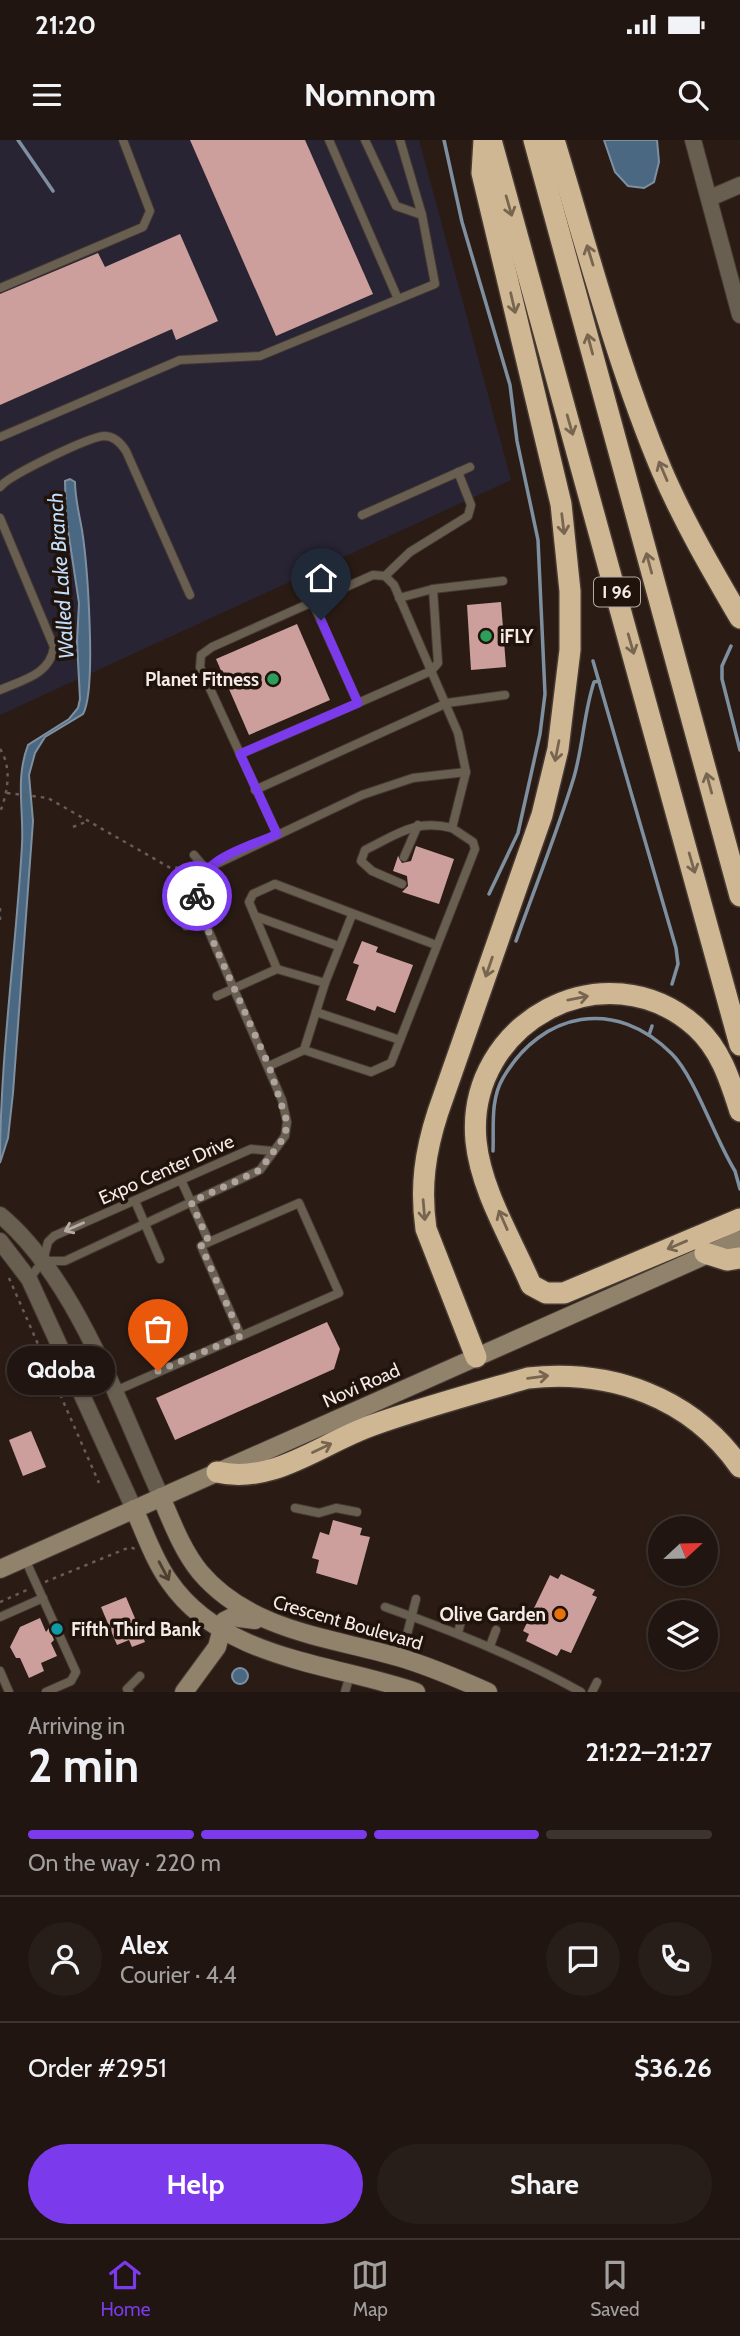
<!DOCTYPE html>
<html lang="en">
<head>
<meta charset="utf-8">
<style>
	body { margin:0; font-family:Cabin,sans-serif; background:#281e19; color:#f1f3f6; height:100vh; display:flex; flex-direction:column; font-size:26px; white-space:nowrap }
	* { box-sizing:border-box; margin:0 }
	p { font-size:23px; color:#a29f9f }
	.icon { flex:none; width:38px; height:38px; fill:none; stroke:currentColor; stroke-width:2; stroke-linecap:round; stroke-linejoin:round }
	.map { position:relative; height:1552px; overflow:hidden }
	.panel { display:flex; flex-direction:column; background:#201510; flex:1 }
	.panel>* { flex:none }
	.needle { width:46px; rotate:68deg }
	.controls { position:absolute; left:648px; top:1376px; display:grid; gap:14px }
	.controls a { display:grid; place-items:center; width:70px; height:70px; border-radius:50%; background:#201510; box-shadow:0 2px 5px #0004,0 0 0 2px #3d3430; font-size:35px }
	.pin { position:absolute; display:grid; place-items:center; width:60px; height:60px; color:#fff; margin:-72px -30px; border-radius:50% 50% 50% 0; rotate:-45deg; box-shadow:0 0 7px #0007 }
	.pin .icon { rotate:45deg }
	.courier { position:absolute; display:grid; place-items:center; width:70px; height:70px; margin:-35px; border:5px solid #7c3aed; border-radius:50%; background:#fff; color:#222; box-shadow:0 2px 9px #0007 }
	.bubble { position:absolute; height:49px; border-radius:24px; background:#201510; box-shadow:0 2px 5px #0004,0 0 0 2px #3d3430; font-size:23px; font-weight:800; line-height:49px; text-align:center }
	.head em { font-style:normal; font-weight:800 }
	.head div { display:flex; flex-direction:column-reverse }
	.head { display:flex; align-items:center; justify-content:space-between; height:119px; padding:0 28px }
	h1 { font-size:46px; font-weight:800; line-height:52px }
	.bar { display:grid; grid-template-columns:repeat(4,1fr); gap:10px 7px; align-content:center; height:84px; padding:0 28px }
	.bar i { height:9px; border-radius:5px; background:#3d3430 }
	.bar .selected { background:#7c3aed }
	.bar p { grid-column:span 4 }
	.line { display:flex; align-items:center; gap:18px; padding:0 28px; border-top:2px solid #3d3430 }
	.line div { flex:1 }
	.round { display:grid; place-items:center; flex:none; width:74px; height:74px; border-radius:37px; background:#281e19 }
	.button { display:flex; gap:14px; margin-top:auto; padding:14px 28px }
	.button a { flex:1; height:80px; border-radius:42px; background:#7c3aed; color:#fff; font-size:28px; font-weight:800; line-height:80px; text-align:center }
	.button a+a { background:#281e19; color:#f1f3f6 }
	.status { display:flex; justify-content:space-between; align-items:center; height:49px; padding:0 35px; background:#201510; direction:ltr }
	.status svg { height:19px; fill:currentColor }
	header { display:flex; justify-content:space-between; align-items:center; height:91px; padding:0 28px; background:#201510; font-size:32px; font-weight:800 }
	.dock { display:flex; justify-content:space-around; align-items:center; height:98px; border-top:2px solid #3d3430; background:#201510; font-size:19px; color:#a29f9f }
	.dock a { display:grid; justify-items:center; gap:4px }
	.dock .selected { color:#7c3aed }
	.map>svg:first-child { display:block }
	.industrial { fill:#292434 }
	.water { fill:#4b6882; stroke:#7e8fa0; stroke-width:2 }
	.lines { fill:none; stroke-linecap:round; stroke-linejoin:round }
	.stream { stroke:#7e8fa0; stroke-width:3.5 }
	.building { fill:#cc9f9c }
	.lane-casing { stroke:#463932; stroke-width:10 }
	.street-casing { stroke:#463932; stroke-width:18 }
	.secondary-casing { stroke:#463932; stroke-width:20 }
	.highway-casing { stroke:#463932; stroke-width:24 }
	.path { stroke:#695c56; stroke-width:2.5; stroke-dasharray:3.5 5; stroke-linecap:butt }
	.lane { stroke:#685f51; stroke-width:8 }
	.street { stroke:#685f51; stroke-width:16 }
	.secondary { stroke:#91826c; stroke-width:18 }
	.highway { stroke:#cfb794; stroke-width:21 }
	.oneway { stroke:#786550 }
	.oneway2 { stroke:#b6aca3 }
	.oneway3 { stroke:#4d3f32 }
	.done { stroke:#aea39d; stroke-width:7; stroke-dasharray:0 12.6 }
	.route { stroke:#7c3aed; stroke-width:9 }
	.leisure-dot { fill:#2e9e5b; stroke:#20130c; stroke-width:2.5 }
	.food-dot { fill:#e8710a; stroke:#20130c; stroke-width:2.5 }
	.culture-dot { fill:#0f9aa8; stroke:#20130c; stroke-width:2.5 }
	.labels { text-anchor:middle; stroke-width:7; stroke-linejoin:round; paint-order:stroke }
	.shield { fill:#20130c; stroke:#b5aaa5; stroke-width:2 }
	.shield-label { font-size:18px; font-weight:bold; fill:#f5ebe6 }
	.poi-label { font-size:19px; font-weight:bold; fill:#f5ebe6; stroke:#20130c; text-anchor:start }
	.street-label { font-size:19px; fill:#f5ebe6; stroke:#20130c }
	.water-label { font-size:21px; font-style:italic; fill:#c0defb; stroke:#20130c }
</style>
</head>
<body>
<div class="status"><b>21:20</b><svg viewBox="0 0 49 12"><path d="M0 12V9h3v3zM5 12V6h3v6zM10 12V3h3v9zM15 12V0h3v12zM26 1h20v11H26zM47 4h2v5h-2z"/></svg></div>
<header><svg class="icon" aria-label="menu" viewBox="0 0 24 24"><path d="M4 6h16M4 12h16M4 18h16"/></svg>Nomnom<svg class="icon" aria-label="search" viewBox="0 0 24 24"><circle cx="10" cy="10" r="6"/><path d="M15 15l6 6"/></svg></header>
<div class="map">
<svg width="740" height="1552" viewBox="0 0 740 1552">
	<rect width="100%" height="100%" fill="#2a1c15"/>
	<!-- industrial -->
	<path class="industrial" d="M0 0H419L511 340 0 575Z"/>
	<!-- water -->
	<g class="water">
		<path d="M604 0H657L659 22 654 42 644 48 628 46 615 32Z"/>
		<path d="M70 339 75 342C75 358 79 373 82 390 87 422 97 549 83 574L45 597 35 613 29 635 33 681 13 953 8 998 0 1023C0 917 16 810 22 705 24 670 15 639 28 605L69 579 78 568 80 559 77 502 79 463 66 377 65 341Z"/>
		<circle cx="240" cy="1536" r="8"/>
	</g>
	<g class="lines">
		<!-- stream -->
		<g class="stream">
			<path d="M18 0 53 51"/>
			<path d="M444 0 462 82 510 245 517 301 538 400 545 554 540 594 518 693 489 754"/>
			<path d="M731 506 722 526V539L740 610"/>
			<path d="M593 521 676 808 678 824 672 844"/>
			<path d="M516 801C535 747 557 693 574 637 583 606 584 572 594 542L599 541"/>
			<path d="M649 895 652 886"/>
			<path d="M493 1011C494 988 490 960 503 938 542 871 616 857 672 914 695 937 715 999 735 1031L740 1049"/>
		</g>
	</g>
	<!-- building -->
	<g class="building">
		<path d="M190 0H305L373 154 276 196Z"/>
		<path d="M180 94 218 181 176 200 172 189 0 265V154L98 113 105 127Z"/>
		<path d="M501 462 506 527 471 530 467 465Z"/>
		<path d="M297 484 330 560 249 595 216 519Z"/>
		<path d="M416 706 454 719 439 764 402 752 408 746 407 736 393 731 398 716 402 723 411 721Z"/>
		<path d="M362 801 378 807 376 812 413 825 395 873 377 866 375 871 346 860 359 825 353 823Z"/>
		<path d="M327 1182 340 1209 334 1229 175 1300 156 1258Z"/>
		<path d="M31 1291 46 1327 23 1336 9 1300Z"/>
		<path d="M333 1380 362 1388 360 1395 370 1397 357 1445 316 1433 319 1420 312 1418 320 1392 329 1395Z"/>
		<path d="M561 1434 595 1450 592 1455 597 1457 571 1513 561 1509 557 1516 526 1501 529 1494 523 1491 550 1435 558 1439Z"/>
		<path d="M126 1457 145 1502 132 1507 129 1500 117 1505 101 1467Z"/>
		<path d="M40 1478 46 1492 49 1488 54 1500 51 1503 57 1516 41 1523 44 1531 29 1538 20 1518H16L10 1507 20 1487Z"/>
	</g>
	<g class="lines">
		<defs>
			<g id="lane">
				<path d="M329 0 398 159"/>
				<path d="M365 0 396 66 422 75"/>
				<path d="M0 148 143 87 150 71 123 0"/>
				<path d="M0 297 180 220 260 216 435 144 422 75 400 0"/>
				<path d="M0 347C9 335 89 297 104 296 114 296 121 303 126 311L190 455"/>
				<path d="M362 375 470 327"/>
				<path d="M0 378 54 507C50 535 22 540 0 550"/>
				<path d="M385 436 410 412 468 376 471 365 458 332"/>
				<path d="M399 458 433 449 503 441"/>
				<path d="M358 563 431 531 438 523 433 449"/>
				<path d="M240 614 358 563 313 463"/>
				<path d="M255 650 447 563 505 555"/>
				<path d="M194 715 206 729"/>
				<path d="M404 717 418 685"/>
				<path d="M402 744 372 731 361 721 365 710C398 694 415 679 452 688"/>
				<path d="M255 776 338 806"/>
				<path d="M186 786 203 779"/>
				<path d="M277 829 249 762 253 754 275 744 436 805"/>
				<path d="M217 856 277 829 325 843 352 775"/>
				<path d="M316 872 400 900"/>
				<path d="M304 910 325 843"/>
				<path d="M269 926 304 910 371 932 391 923 475 709 473 702 452 688 466 632 458 593 394 445 385 436 373 435 212 507 201 515 200 527 277 694"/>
				<path d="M181 1040 209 1102 201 1106 241 1196 339 1153 299 1063 209 1102"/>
				<path d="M135 1061 160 1119"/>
				<path d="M43 1121H65L260 1030 285 996 287 982 282 960 197 764V750L206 729 362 655 413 638 466 632"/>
				<path d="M29 1139 43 1121 48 1102 54 1096 251 1009 272 1011"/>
				<path d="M113 1252 241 1196"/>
				<path d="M295 1368 319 1373 336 1368 357 1372"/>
				<path d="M25 1419 76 1532 71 1541 46 1552"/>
				<path d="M385 1467C454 1491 518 1517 581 1552"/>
				<path d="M0 1477 43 1458"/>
				<path d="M458 1493 462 1477"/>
				<path d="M490 1506 496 1490"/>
				<path d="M401 1518 416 1459"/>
				<path d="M0 1531 9 1552"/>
				<path d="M129 1552 127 1549 140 1536"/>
				<path d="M345 1552 350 1535"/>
				<path d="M592 1552 597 1542"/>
			</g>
			<g id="street">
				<path d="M693 0 740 175"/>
				<path d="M710 58 740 45"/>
				<path d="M0 1075C76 1138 120 1267 161 1357"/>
				<path d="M0 1101 29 1139 134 1369"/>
			</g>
			<g id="secondary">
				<path d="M161 1357C172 1382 182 1410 200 1432 250 1491 329 1497 398 1517 429 1526 459 1539 488 1552"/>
				<path d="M134 1369C145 1393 154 1420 169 1441 223 1520 332 1523 416 1552"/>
				<path d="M0 1429 740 1100"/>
				<path d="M184 1552 217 1507 224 1481 232 1477 255 1480"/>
			</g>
			<g id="highway">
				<path d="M491 0 740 905"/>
				<path d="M534 0 740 756"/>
				<path d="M554 0C588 111 617 224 662 331 684 382 712 430 740 478"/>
				<path d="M740 971C730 940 721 910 696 887 605 806 465 883 476 1001 481 1051 512 1100 531 1145L546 1153H564L740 1079"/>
				<path d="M705 1113 727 1120 740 1118"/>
				<path d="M476 1217 426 1089C420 1047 425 1012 438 972L542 675 558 609 570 510V451L561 364 482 33 484 0"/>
				<path d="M217 1332C274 1345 321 1303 373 1285 424 1267 476 1253 528 1238 611 1229 691 1257 740 1327"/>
			</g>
		</defs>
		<!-- lane casing -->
		<use href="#lane" class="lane-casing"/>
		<!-- street casing -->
		<use href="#street" class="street-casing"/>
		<!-- secondary casing -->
		<use href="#secondary" class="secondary-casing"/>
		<!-- highway casing -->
		<use href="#highway" class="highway-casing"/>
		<!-- path -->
		<g class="path">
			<path d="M0 609C12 627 8 652 0 672"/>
			<path d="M7 653 48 658 174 730"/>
			<path d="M73 687 88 681"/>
			<path d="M185 726H177L174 736 177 740 190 743"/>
			<path d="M0 768V785"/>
			<path d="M9 1138 99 1343"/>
			<path d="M45 1442 130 1407 135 1409"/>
			<path d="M0 1462 29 1449"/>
		</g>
		<!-- lane -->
		<use href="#lane" class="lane"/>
		<!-- street -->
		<use href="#street" class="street"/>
		<!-- secondary -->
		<use href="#secondary" class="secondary"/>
		<!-- highway -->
		<use href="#highway" class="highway"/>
	</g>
	<!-- one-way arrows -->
	<defs><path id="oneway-shaft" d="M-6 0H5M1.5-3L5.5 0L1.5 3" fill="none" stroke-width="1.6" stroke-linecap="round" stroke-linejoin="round" transform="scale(1.75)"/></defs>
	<g class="oneway">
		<use href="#oneway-shaft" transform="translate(509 66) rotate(74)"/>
		<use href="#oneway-shaft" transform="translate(590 115) rotate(-107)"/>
		<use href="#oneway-shaft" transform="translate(513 163) rotate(77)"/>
		<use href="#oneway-shaft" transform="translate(590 204) rotate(-105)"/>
		<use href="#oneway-shaft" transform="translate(570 285) rotate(74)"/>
		<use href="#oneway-shaft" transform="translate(663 331) rotate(-113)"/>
		<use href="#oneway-shaft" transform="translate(563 384) rotate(83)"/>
		<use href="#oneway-shaft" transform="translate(649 423) rotate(-105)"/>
		<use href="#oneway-shaft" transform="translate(631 504) rotate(74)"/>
		<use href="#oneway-shaft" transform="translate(557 611) rotate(101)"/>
		<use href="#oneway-shaft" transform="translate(709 643) rotate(-105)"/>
		<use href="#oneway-shaft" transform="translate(692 723) rotate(74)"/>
		<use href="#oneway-shaft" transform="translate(489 827) rotate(109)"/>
		<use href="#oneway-shaft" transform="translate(578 858) rotate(-11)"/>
		<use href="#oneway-shaft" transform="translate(424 1070) rotate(85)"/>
		<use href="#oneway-shaft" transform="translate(503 1080) rotate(-114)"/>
		<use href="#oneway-shaft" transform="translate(677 1105) rotate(157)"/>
		<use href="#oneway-shaft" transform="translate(538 1237) rotate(-7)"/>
		<use href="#oneway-shaft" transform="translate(322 1308) rotate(-25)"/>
	</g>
	<use class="oneway2" href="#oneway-shaft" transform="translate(74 1087) rotate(156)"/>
	<use class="oneway3" href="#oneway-shaft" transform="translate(164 1431) rotate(62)"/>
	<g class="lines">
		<!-- done -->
		<path class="done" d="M158 1231 241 1196 201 1106 209 1102 191 1062 260 1030 285 996 287 982 269 926 203 779 197 756"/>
		<!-- route -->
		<path class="route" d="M197 756C196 718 250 707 277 694L240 614 358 563 321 480"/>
	</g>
	<!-- markers -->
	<g class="leisure-dot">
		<circle cx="486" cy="496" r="7"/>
		<circle cx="273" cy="539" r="7"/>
	</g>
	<circle class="food-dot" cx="560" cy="1474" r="7"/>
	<circle class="culture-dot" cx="57" cy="1489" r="7"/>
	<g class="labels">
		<!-- shield labels -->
		<rect class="shield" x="594" y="437.5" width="46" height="29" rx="5"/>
		<g class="shield-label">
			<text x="617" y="458">I 96</text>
		</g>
		<!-- poi labels -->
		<g class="poi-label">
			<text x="500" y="503">iFLY</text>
			<text x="259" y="546" text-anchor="end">Planet Fitness</text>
			<text x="546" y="1481" text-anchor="end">Olive Garden</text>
			<text x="71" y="1496">Fifth Third Bank</text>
		</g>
		<!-- street labels -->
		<g class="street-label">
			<text transform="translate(166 1029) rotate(-24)" y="7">Expo Center Drive</text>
			<text transform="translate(361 1245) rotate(-24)" y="7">Novi Road</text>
			<text transform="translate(348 1482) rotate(16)" y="7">Crescent Boulevard</text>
		</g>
		<!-- water labels -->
		<g class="water-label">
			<text transform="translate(61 436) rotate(-94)" y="7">Walled Lake Branch</text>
		</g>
	</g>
</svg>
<div class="controls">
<a><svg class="needle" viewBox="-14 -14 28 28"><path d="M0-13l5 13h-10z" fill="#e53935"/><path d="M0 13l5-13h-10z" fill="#a29f9f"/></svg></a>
<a><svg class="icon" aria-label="layers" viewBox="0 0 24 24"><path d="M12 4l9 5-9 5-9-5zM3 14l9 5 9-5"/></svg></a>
</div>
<div class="pin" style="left:158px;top:1231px;background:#ea580c"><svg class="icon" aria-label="bag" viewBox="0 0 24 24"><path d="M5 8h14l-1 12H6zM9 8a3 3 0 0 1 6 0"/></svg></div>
<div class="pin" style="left:321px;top:480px;background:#1f2937"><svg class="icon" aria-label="home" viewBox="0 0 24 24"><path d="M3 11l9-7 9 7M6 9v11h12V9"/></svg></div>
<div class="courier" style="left:197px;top:756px"><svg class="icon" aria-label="bike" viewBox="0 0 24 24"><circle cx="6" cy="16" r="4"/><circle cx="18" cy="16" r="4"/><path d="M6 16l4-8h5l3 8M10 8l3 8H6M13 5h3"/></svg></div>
<div class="bubble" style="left:7px;top:1206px;width:108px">Qdoba</div>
</div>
<section class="panel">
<div class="head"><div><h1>2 min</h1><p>Arriving in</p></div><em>21:22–21:27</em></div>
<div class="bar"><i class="selected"></i><i class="selected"></i><i class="selected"></i><i></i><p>On the way · 220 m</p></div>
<div class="line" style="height:126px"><a class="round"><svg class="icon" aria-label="person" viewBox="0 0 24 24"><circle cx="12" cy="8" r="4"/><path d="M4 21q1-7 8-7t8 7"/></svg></a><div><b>Alex</b><p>Courier · 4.4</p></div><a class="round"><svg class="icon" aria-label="chat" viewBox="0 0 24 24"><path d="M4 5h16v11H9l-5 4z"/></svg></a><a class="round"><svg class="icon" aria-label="phone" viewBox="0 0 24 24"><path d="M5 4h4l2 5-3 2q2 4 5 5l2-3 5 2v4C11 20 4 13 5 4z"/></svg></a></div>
<div class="line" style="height:91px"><div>Order #2951</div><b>$36.26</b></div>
<div class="button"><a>Help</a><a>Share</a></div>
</section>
<nav class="dock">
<a class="selected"><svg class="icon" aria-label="home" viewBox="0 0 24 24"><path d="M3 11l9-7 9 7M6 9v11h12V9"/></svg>Home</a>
<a><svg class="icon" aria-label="map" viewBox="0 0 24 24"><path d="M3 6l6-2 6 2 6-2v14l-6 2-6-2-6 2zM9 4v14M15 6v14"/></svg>Map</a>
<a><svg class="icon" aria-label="saved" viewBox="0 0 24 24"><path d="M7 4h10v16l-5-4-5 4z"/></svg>Saved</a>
</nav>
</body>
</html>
